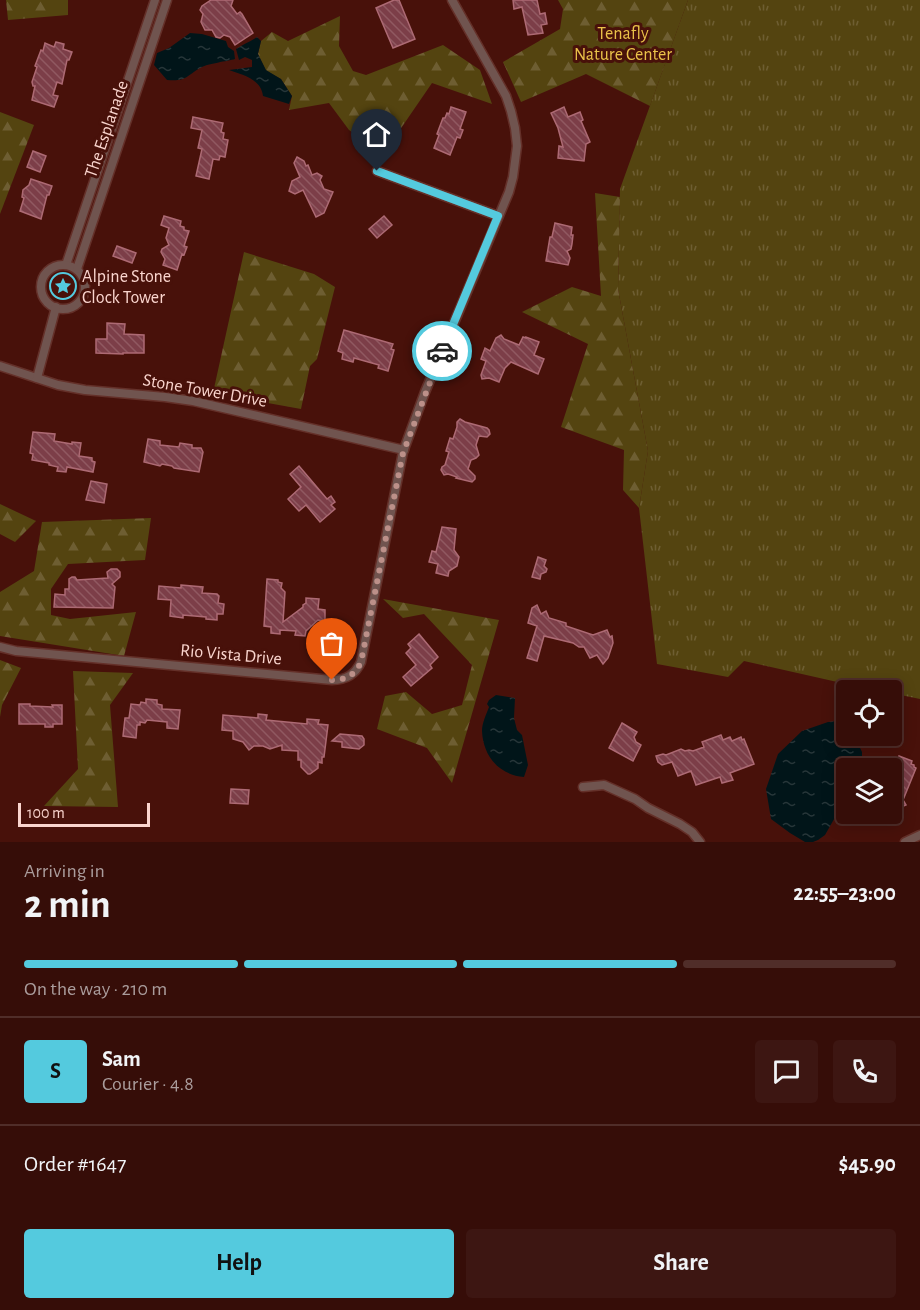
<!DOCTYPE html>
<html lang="en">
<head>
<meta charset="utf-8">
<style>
	body { margin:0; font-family:"Alegreya Sans",sans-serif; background:#3d1612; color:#f1f3f6; height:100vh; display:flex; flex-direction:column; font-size:22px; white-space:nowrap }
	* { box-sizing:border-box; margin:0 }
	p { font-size:20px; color:#aa9c9c }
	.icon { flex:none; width:33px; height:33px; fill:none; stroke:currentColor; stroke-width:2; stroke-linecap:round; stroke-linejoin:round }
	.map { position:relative; height:842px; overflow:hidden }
	.sheet { display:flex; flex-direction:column; background:#360d08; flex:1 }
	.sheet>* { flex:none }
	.tools { position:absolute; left:836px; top:680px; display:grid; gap:12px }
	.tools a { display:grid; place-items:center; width:66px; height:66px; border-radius:6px; background:#360d08; box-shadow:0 3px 15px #0003,0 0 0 2px #502d29; font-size:30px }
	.scale { position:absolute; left:18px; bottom:15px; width:132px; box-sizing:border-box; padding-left:6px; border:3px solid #fad5ce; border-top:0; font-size:16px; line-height:21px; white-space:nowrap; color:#fad5ce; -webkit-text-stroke:4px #48110a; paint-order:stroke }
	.pin { position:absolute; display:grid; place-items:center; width:51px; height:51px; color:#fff; margin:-62px -26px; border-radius:50% 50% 50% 0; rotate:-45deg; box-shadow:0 0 6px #0007 }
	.pin .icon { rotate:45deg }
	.courier { position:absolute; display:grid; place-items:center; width:60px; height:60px; margin:-30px; border:4px solid #54cade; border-radius:50%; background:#fff; color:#222; box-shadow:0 2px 8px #0007 }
	.head em { font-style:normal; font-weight:700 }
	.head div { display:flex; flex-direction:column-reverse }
	.head { display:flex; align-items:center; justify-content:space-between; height:102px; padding:0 24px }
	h1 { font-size:39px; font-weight:700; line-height:45px }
	.bar { display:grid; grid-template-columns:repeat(4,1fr); gap:9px 6px; align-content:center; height:72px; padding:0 24px }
	.bar i { height:8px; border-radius:4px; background:#502d29 }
	.bar .active { background:#54cade }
	.bar p { grid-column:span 4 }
	.line { display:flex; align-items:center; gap:15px; padding:0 24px; border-top:2px solid #502d29 }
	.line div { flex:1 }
	.round { display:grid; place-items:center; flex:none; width:63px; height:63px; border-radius:6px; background:#3d1612 }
	.button { display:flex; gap:12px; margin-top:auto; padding:12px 24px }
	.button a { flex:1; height:69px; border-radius:6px; background:#54cade; color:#111; font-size:24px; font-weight:700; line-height:69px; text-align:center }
	.button a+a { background:#3d1612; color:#f1f3f6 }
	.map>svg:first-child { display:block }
	.grass { fill:url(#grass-tufts) }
	.forest { fill:url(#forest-firs) }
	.water { fill:url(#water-ripples) }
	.building { fill:url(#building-back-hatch); stroke:#ad6a74; stroke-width:1.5 }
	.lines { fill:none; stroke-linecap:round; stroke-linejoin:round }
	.minor-casing { stroke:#643029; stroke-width:11 }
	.minor { stroke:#70544f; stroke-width:8 }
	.done { stroke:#bc9089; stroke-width:6; stroke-dasharray:0 10.8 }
	.route { stroke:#54cade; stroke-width:8 }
	.labels { text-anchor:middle; stroke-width:6; stroke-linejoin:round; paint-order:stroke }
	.park-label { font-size:18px; fill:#eac249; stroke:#48110a }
	.street-label { font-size:18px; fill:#fad5ce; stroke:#48110a }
	.poi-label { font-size:18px; fill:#fad5ce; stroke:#48110a; text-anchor:start }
</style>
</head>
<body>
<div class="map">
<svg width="920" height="842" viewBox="0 0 920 842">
	<defs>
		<pattern id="grass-tufts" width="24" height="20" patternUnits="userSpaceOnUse" patternTransform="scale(1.5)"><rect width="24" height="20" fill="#544410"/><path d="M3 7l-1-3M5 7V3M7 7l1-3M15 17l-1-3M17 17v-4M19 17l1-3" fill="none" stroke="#6e5e32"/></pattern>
		<pattern id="forest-firs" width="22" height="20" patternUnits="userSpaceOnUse" patternTransform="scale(1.5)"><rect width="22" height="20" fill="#544410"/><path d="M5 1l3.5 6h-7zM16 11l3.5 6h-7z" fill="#6e5e32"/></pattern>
		<pattern id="water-ripples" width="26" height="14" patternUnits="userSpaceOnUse" patternTransform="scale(1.5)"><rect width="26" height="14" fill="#011519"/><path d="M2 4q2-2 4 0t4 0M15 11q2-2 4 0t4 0" fill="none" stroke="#273639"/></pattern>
		<pattern id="building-back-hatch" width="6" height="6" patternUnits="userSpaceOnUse" patternTransform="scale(1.5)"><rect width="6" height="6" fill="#7c3e48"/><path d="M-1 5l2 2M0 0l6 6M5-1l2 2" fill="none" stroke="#905961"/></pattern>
	</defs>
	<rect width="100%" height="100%" fill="#48110a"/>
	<!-- grass -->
	<path class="grass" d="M688 0H920V699L891 693V690H878L855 686 744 661 728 677 657 664 639 508 648 451 618 289 620 189Z"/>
	<!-- forest -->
	<g class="forest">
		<path d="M6 0H68V15L8 20Z"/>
		<path d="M558 0H688L650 106 586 74 521 102 503 62 560 29 563 9Z"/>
		<path d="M340 16 339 46 353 71 366 75 443 45 480 70 492 104 432 83 384 153 349 130 329 103 289 110 292 96 281 79 266 71 258 54 261 41 272 32 288 41Z"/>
		<path d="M0 112 34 125 0 214Z"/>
		<path d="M595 193 620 197 618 289 648 451 639 508 623 490 624 450 561 427 588 344 522 312 572 287 601 296Z"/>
		<path d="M244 252 314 274 335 287 317 359 310 366 301 409 213 393Z"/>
		<path d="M0 504 36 521 15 542 0 534Z"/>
		<path d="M151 518 145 560 68 564 51 589V615L70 619 136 612 124 656 0 636V592L34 571 42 522Z"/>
		<path d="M383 599 499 620 452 783 427 748 377 729 385 696 406 692 432 714 462 705 472 665 424 614 403 618Z"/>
		<path d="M0 660 21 668 2 705 0 717Z"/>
		<path d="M73 671 133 673 110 705 118 807 44 806 78 769Z"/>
	</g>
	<!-- water -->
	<g class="water">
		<path d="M190 33 202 34 226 41 228 47 234 51 235 59C228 61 207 64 202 67 187 75 187 82 167 80L154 65 157 53 169 48Z"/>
		<path d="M257 37 261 41 258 54 266 70 281 79 292 96 289 104 263 96C261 79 243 75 229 70L252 67V60L245 57 239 60 236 49C243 44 250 42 257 37Z"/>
		<path d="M496 695 515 698 514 718 517 730 522 735 528 765 524 777C499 775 483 756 482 731 482 723 486 715 489 707L487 704 489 700Z"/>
		<path d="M845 720 846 722V735H854L862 752V768H846V798L825 835 818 840 813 842H805L790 833 771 819 766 789 778 754 802 731 828 722Z"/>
	</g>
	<!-- building -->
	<g class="building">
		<path d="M211 0H233L231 6 237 14 240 12 242 14 253 33 235 45 230 37 224 35 220 38 216 37 212 30H205L201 22 203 14 200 10 202 6Z"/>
		<path d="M394 0H399L415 39 393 48 376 8Z"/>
		<path d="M513 0H537L540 14 545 13 547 24 541 25 543 33 528 35 522 7 514 9Z"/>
		<path d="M56 42 64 44 63 49 72 52 69 60H67L62 84 57 82 53 95 58 96 54 107 32 100 35 86H33L32 82 37 67 35 66 41 50 43 51 45 43 54 47Z"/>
		<path d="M451 107 466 112 460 129 463 130 460 138 457 137 450 155 434 148 439 135 437 134 443 118H445L447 113 449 114Z"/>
		<path d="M564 107 568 117 580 112 583 120 581 121 590 142 586 144 584 161 558 158 559 146 563 147 558 128 551 113Z"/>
		<path d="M193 117 223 123 221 132 224 133 223 139 228 140 225 157 220 156 219 160 213 159 209 179 196 176 202 149 198 148 202 130 191 128Z"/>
		<path d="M33 151 46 156 40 172 27 167Z"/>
		<path d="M297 157 304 161 306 166 308 165 312 175 317 173 322 176 320 180 324 189 333 192 324 213 316 217 303 190 295 194 289 191 292 181 300 177 294 163Z"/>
		<path d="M31 179 52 186 49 195H47L41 219 20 211 24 198 22 197 23 190 29 185Z"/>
		<path d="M164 216 181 221 180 226 184 227V230L189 231 184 246 187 247 184 255 182 254 177 270 163 265 165 259 161 252 162 249 169 245 166 238 169 228 161 225Z"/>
		<path d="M384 216 392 225 377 238 369 229Z"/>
		<path d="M555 223 572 227 571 235H573L572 244 571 249 567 251 570 258 568 265 546 261 550 237H552Z"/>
		<path d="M117 246 136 253 132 263 113 256Z"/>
		<path d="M107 323 125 324 124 334 144 335V353H123V354L96 353V339H107Z"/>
		<path d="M344 330 393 344 391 349 394 350 388 371 378 368 379 365 354 358 353 362 342 359 343 353 338 351Z"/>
		<path d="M501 335 504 339 519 345 523 337 526 338V337L539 342 534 355 544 359 538 374 511 362 505 368 499 382 489 378 482 379 481 375 486 361 481 359 485 348 490 351 496 338Z"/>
		<path d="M460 419 465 422 487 428 489 430 490 434 487 437 479 436 476 445 479 455 476 458 471 460 468 469 475 476V479L472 482 456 478 457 477 448 474 444 475 441 470 442 467 445 465 449 452 446 451 450 438 453 439 457 427V422Z"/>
		<path d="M33 432 55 434 54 441 72 444V442L81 443 79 456 92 458V461L95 462 93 472 67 467 66 472 57 471 58 467 49 465V463L32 460 33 454 30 453Z"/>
		<path d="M148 439 160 441V445L179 447 180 443 192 445V448H201L203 452 199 472 174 468 172 466 162 464 160 466 144 462Z"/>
		<path d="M299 466 327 499 331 496 335 502 331 505 335 509 320 522 306 505 299 511 288 499 301 487 290 474Z"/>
		<path d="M91 481 107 484 104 503 86 500Z"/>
		<path d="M442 527 456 529 454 550 459 557 457 566 449 571 448 576 436 573 438 564 429 562 432 551 436 552Z"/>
		<path d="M538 557 546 560 544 566 547 569 546 572 541 574 540 579 532 577Z"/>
		<path d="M111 569H117L120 572V577L112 584 115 587 113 608 54 607 55 594 65 595V589H69V579L72 577H75L77 580 108 578 107 572Z"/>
		<path d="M267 579 278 580V582L282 583 281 588 285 592 283 622 303 607V605L306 603V598L319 599 318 609 325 610V621L318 620 306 631 305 636 295 635 296 631 280 630V634L271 633V627L264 626Z"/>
		<path d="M181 585 203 587 202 593 217 594 219 596 218 603 224 604 223 614H217V620L206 619V617L183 615V618L170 616 171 600 158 599 159 586 181 588Z"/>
		<path d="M537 605 541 614 546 611 549 618 566 623V626L593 635 607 630 610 637 612 636 613 643 608 658 603 664 597 655 590 658 584 647H579L573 643 544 636 537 661 527 658 537 626 528 623 532 608Z"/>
		<path d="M419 634 438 657 430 665 432 668 411 686 403 677 416 665 406 653 411 648 408 644Z"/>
		<path d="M146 699 157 700V704L162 705V709L180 710 178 729 167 728V722L147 720 145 723 140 722V725H137L136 738 123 736 125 718H129L131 704 140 705 141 702 146 703Z"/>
		<path d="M19 704H30V706L53 707 52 705H62V724H53V727H45V724H19Z"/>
		<path d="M258 714 267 715 266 720 307 724V719L319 720 318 724 328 725 324 757H322V763L318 762V768L310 774H308L301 767V760H298V751L282 750V745L270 749 263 746H254L249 750 243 742 233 739V731L222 730 223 715 258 718Z"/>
		<path d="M622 723 637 732 634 737 636 742 641 745 633 761 609 748Z"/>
		<path d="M340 734 362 736 364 739V745L359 749 342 747V742L332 741Z"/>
		<path d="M721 735 723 740 730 737 732 741 741 737 742 740 744 739 754 764 730 773 733 780 722 783 720 777 696 785 691 771 678 776 672 762 662 765 658 762 656 756 663 754 666 755 681 749 685 751 689 750 693 751 704 747 702 742Z"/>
		<path d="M899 756 912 761 911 764 914 765V767L916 768 903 800 906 805 899 808 898 813 882 820 866 814 891 813V779Z"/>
		<path d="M231 789 249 790 248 804 230 803Z"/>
	</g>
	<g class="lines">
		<defs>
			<g id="minor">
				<path d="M377 171 498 216"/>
				<path d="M66 265 155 0"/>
				<circle cx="63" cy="287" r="22"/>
				<path d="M77 269 167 0"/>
				<path d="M0 366 58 385 85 390 165 397 193 401 404 450"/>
				<path d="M37 378 56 307"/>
				<path d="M0 647 16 651 332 680C346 680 355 675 361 662L403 452 425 392 509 192 513 177 517 146 515 128 511 111 506 96 452 0"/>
				<path d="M583 787 604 785 635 799 648 808 680 824 692 832 700 842"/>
				<path d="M905 842 920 835"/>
			</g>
		</defs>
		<!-- minor casing -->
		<use href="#minor" class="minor-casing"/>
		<!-- minor -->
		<use href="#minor" class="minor"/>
	</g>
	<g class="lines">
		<!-- done -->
		<path class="done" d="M332 680C346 680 355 675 361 662L403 453 442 351"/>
		<!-- route -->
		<path class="route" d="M377 171 498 216 442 351"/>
	</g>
	<!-- icons -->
	<defs>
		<symbol id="sight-ring" viewBox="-11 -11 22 22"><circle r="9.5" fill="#48110a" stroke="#54cade" stroke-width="1.5"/><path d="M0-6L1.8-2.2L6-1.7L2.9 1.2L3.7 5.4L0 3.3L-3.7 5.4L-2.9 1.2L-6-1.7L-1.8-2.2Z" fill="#54cade"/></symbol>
	</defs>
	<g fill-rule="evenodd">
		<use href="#sight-ring" x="48" y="271" width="30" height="30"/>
	</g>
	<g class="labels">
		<!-- park labels -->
		<g class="park-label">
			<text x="623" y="39">Tenafly<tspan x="623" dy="21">Nature Center</tspan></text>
		</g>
		<!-- street labels -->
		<g class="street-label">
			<text transform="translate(106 129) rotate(-71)" y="6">The Esplanade</text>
			<text transform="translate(205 390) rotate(10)" y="6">Stone Tower Drive</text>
			<text transform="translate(231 654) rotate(5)" y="6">Rio Vista Drive</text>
		</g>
		<!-- poi labels -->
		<g class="poi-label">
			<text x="82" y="282">Alpine Stone<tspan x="82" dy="21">Clock Tower</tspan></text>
		</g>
	</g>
</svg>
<div class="tools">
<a><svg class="icon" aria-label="locate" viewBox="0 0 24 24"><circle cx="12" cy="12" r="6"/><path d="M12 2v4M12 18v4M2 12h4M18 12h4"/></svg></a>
<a><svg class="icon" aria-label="layers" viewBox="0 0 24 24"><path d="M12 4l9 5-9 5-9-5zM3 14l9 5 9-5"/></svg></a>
</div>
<div class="scale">100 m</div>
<div class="pin" style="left:332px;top:680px;background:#ea580c"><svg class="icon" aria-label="bag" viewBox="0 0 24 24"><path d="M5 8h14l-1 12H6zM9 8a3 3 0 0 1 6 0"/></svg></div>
<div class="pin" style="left:377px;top:171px;background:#1f2937"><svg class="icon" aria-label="home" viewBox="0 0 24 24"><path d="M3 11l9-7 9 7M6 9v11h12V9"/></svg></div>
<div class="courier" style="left:442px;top:351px"><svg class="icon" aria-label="car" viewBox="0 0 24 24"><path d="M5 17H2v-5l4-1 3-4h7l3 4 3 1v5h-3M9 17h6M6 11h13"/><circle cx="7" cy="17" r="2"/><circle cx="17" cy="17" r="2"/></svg></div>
</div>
<section class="sheet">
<div class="head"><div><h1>2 min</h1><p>Arriving in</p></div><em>22:55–23:00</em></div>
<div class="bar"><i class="active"></i><i class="active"></i><i class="active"></i><i></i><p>On the way · 210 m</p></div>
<div class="line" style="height:108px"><b class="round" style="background:#54cade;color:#111">S</b><div><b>Sam</b><p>Courier · 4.8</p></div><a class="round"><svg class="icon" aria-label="chat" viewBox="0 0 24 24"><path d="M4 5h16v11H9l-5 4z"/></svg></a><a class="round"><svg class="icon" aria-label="phone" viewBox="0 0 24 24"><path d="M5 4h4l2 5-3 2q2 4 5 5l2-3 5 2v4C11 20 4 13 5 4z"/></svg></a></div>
<div class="line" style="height:78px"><div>Order #1647</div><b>$45.90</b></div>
<div class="button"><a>Help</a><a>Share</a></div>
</section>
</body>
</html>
